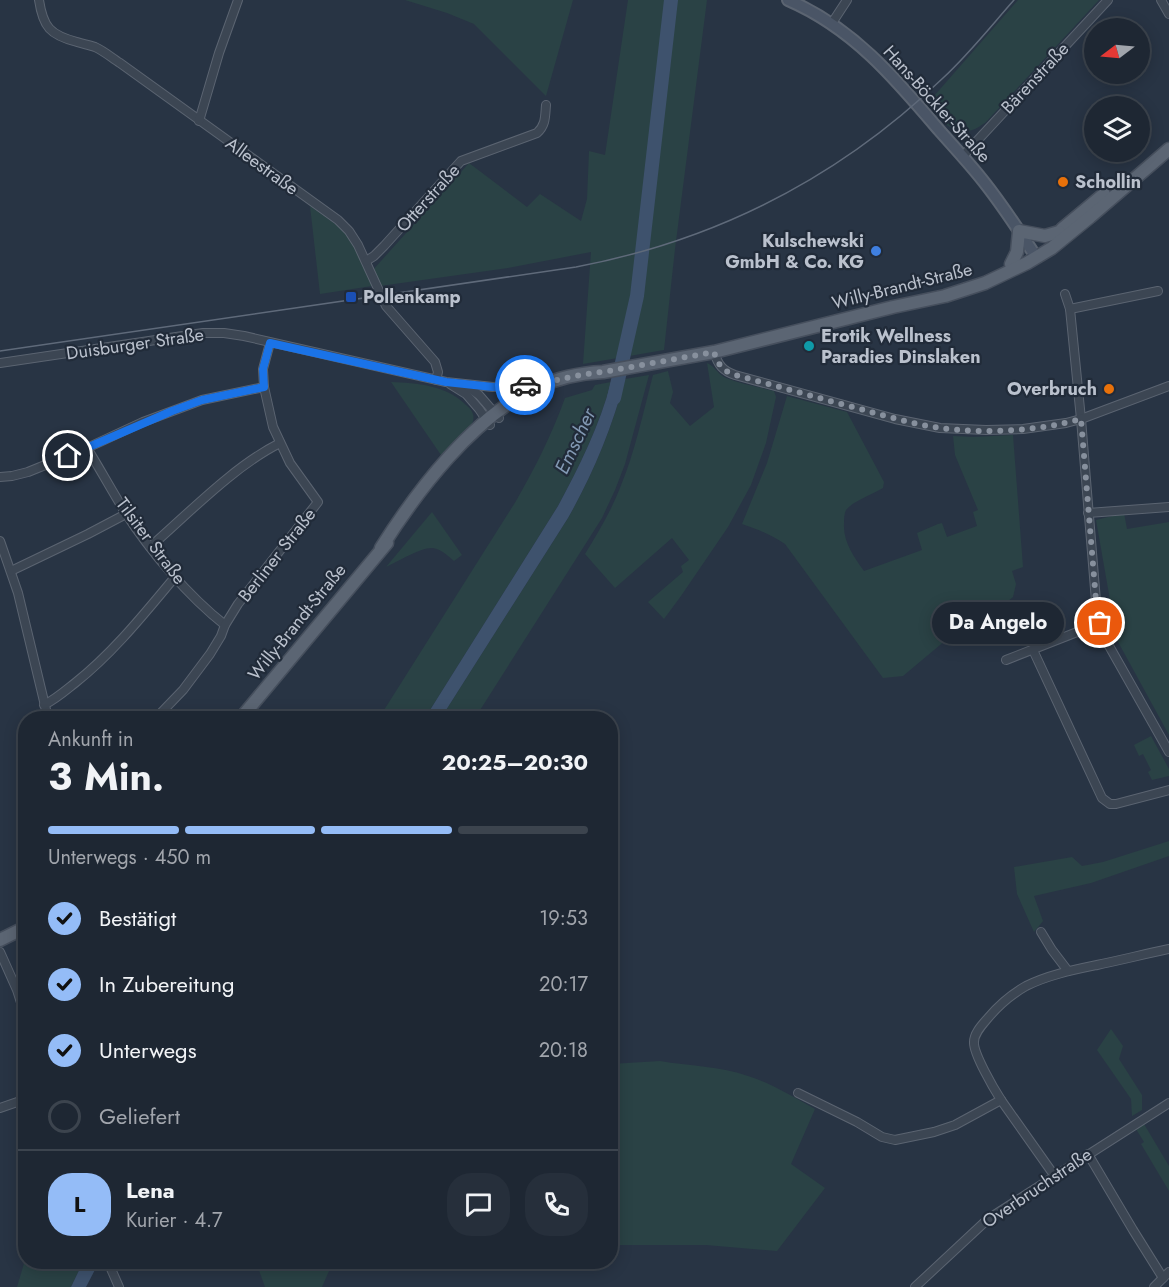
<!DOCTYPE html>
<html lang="de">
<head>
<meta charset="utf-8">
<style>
	body { margin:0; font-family:Jost,sans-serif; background:#262f3b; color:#f1f3f6; height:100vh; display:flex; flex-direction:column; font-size:22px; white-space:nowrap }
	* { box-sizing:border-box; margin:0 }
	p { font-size:20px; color:#a1a5ac }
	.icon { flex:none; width:33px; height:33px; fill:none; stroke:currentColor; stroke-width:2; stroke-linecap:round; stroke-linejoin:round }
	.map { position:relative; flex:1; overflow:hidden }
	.sheet { position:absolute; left:18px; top:711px; width:600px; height:558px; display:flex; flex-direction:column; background:#1e2733; border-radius:24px; box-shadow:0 3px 15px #0003,0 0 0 2px #3c444e }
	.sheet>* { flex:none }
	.needle { width:39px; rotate:254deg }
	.controls { position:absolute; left:1084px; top:18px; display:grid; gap:12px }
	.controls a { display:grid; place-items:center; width:66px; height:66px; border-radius:50%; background:#1e2733; box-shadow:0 3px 15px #0003,0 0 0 2px #3c444e; font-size:30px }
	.pin { position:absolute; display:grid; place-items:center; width:51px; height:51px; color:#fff; margin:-26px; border:3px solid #fff; border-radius:50%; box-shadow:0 2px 6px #0007 }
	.courier { position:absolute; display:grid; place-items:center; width:60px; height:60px; margin:-30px; border:4px solid #1a73e8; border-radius:50%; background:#fff; color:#222; box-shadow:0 2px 8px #0007 }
	.bubble { position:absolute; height:42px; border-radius:21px; background:#1e2733; box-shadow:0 3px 15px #0003,0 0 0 2px #3c444e; font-size:20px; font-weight:700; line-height:42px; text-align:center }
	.summary em { font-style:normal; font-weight:700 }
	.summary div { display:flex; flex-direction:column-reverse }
	.summary { display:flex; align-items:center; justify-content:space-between; height:102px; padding:0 30px }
	h1 { font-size:39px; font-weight:700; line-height:45px }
	.bar { display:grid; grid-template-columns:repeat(4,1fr); gap:9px 6px; align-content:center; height:72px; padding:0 30px }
	.bar i { height:8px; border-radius:4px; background:#3c444e }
	.bar .current { background:#94bcf7 }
	.bar p { grid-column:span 4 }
	.line { display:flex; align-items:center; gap:15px; padding:0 30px; border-top:2px solid #3c444e }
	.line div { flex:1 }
	.round { display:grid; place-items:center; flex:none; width:63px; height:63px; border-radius:24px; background:#262f3b }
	ol { padding:0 30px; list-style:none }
	li { display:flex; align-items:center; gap:18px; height:66px }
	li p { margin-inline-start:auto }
	li .icon { padding:6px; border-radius:50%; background:#94bcf7; color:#111; stroke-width:4 }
	li:last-child { color:#a1a5ac }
	li i { width:33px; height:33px; border:3px solid #3c444e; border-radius:50% }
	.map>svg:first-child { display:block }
	.green { fill:#2a4245 }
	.water { fill:#3e526d }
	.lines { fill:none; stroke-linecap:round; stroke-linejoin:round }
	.river { stroke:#3e526d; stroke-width:14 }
	.minor-casing { stroke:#5b6471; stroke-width:10 }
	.secondary-casing { stroke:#5b6471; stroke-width:14 }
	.primary-casing { stroke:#464f5d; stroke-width:15 }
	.minor { stroke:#3c4653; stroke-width:8 }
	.secondary { stroke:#4a5566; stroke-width:10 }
	.primary { stroke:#5b6573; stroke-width:12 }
	.tram { stroke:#5f6a7a; stroke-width:1.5 }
	.done { stroke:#87909d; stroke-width:6; stroke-dasharray:0 10.8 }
	.route { stroke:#1a73e8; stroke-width:8 }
	.food-dot { fill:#e8710a; stroke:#212b39; stroke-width:2 }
	.shop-dot { fill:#3f7fe0; stroke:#212b39; stroke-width:2 }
	.transit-dot { fill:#1a4fb4; stroke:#212b39; stroke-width:2 }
	.culture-dot { fill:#0f9aa8; stroke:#212b39; stroke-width:2 }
	.labels { text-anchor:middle; stroke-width:4.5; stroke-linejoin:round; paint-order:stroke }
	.street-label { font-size:18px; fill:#bac1cd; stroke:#212b39 }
	.poi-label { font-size:18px; font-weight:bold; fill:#bac1cd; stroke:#212b39; text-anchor:start }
	.water-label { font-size:20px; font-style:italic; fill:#8298b3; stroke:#212b39 }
</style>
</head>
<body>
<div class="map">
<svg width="1169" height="1287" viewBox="0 0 1169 1287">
	<rect width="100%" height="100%" fill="#283444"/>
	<!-- green -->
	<g class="green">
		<path d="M405 0H573L546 96 474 24 447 13Z"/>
		<path d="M628 0H707L675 249 664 350 583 364 591 252 508 268 380 286 372 271 469 163 527 207 540 194 581 221 587 199 589 151 605 155Z"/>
		<path d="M1018 0H1099L985 123C981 125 977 129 972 130 952 137 939 117 927 104Z"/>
		<path d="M310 206 341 228 351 240 372 286 320 294Z"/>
		<path d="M707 363C715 366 718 375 726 378 741 384 758 387 774 391L776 397 766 443 751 485 728 527 681 596 664 619 648 602 683 572 681 566 689 560 672 538 615 588 585 554C598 533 611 511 620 488 635 452 643 413 653 375L668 371 673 392 670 403 690 426 714 407Z"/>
		<path d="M649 375 625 464 615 490 602 518 475 718H441L568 518C593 474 612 428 625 379Z"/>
		<path d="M391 382C417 383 446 385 466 405 471 409 475 414 473 421 470 435 452 446 441 455Z"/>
		<path d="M611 382C600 425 579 467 558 506L425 718H379L516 501C535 468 552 434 565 398L592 390 595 385Z"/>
		<path d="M787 396 847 412 884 482 883 488C873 494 853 501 846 510 844 514 844 520 844 524 843 542 854 557 864 571L922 550 917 533 938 524 942 523 947 537 977 526 973 512 978 510 955 455 953 436 973 437 1013 435 1023 567 1012 571 1016 584 1013 597 1002 606 962 625 963 628 946 640 903 676 883 678 785 544C772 535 757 529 742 524L767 463Z"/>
		<path d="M432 512 462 555 454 561C448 556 441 549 433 548 421 547 397 562 386 567Z"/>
		<path d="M1124 513 1127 529 1169 522V735L1117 640 1096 520Z"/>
		<path d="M1151 736 1169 769V776L1152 780 1148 772 1151 770 1143 754 1139 756 1134 745Z"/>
		<path d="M1169 841V856L1091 883 1034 896 1043 921 1034 932 1017 894 1014 867 1072 857 1082 866 1103 862Z"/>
		<path d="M1111 1029 1123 1046 1119 1059 1142 1095V1110L1132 1116 1131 1099 1097 1050Z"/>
		<path d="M660 1061C688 1066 721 1066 748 1076 771 1083 793 1097 815 1109L791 1164 825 1188 777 1251 706 1245H611V1064Z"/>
		<path d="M1144 1124 1169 1166V1191L1141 1144 1144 1142 1136 1129Z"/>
		<path d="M25 1260 26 1262H83L71 1287H17Z"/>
		<path d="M256 1262H333L322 1287H265Z"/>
	</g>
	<!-- water -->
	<g class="water">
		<path d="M625 379C612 428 593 474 568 518L441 718H425L558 506C579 467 600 425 611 382Z"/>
		<path d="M83 1262H99L86 1287H71Z"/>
	</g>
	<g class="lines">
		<!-- river -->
		<path class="river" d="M614 398 637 296 671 0"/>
		<defs>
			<g id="minor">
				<path d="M39 0C43 27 50 35 77 42 83 44 90 45 95 47 104 51 112 58 120 63L338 220 349 231 358 245 386 306 435 362 438 372 436 380"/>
				<path d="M1161 0 1169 14"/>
				<path d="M832 23 847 0"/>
				<path d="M199 121 219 53 238 0"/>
				<path d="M962 157 1108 0"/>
				<path d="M366 261 374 256 384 246 461 161 537 133C546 125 545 116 546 105"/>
				<path d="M1065 294 1070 309 1081 419 1096 601 1100 623 1108 644 1169 752"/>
				<path d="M1070 309 1158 291"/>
				<path d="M714 352C718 365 723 371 735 375L895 419 940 428 986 430 1023 429 1066 423 1081 419 1169 386"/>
				<path d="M0 363 203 333H224L244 336 446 382 493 387 540 383"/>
				<path d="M450 384 466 394 479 409 490 425"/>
				<path d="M467 386 479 395 499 418"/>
				<path d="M87 448C100 469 112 491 125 512 150 551 188 596 225 625"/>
				<path d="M0 477 12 476 28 472 87 448 143 422 202 400 264 387"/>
				<path d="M1088 513 1169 507"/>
				<path d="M0 541 18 593 48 718"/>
				<path d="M150 547C189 513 234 466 280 443"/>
				<path d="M11 571 88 534 126 514"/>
				<path d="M1033 650 1102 798 1110 804H1116L1169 790"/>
				<path d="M1006 660 1100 623"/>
				<path d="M44 705C56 699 65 691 75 683 113 653 144 614 175 577"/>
				<path d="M156 718 183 690 210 654 221 636 225 625 238 604 318 502 290 463 273 427 264 387 263 369 270 343"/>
				<path d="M1041 932 1052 950 1068 971"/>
				<path d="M0 952 17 990 26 1018"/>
				<path d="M798 1093 857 1122 882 1137 895 1140 934 1132 955 1125 1001 1100"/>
				<path d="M0 1108 26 1099"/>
				<path d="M1088 1154 1133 1230 1163 1278"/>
				<path d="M1054 1175 1001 1100C994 1089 973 1053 974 1042 974 1033 982 1025 988 1018 998 1006 1012 994 1026 986 1048 975 1073 970 1097 965 1121 960 1145 954 1169 949"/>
				<path d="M108 1262 119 1287"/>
				<path d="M915 1287 988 1219 1169 1103"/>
				<path d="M1154 1287 1169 1272"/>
			</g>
			<path id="secondary" d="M788 0C853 28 895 78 939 130 954 147 970 164 984 182 1003 206 1020 232 1036 257"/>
			<g id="primary">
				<path d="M1062 229 1104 194"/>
				<path d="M1011 264 1017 252 1019 231 1045 236 1059 232"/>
				<path d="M381 548C417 491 473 417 536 388 557 378 580 373 603 372L714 352 893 307 945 296 985 283 1027 263 1052 248 1090 217 1169 149"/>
				<path d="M241 718 387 543"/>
				<path d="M0 940 26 927"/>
			</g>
		</defs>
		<!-- minor casing -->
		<use href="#minor" class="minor-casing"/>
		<!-- secondary casing -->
		<use href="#secondary" class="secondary-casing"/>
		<!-- primary casing -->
		<use href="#primary" class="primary-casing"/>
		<!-- minor -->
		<use href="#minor" class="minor"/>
		<!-- secondary -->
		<use href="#secondary" class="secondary"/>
		<!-- primary -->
		<use href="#primary" class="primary"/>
		<!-- tram -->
		<path class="tram" d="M0 351 576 267C718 240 839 178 943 78 969 54 991 26 1014 0"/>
	</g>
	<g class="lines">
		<!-- done -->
		<path class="done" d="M525 385C551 383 576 374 603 372L714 352C718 365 723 371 735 375 777 386 818 398 860 409 886 416 913 424 940 428 983 434 1039 431 1081 419L1096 601 1100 623"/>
		<!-- route -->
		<path class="route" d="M68 456 172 411 202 400 264 387 263 369 270 343 446 382 493 387 525 385"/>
	</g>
	<!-- markers -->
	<g class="food-dot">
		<circle cx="1063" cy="182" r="6"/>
		<circle cx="1109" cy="389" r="6"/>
	</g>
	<circle class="shop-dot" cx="876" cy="251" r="6"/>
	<rect class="transit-dot" x="345" y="291" width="12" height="12" rx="3"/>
	<circle class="culture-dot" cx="809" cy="346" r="6"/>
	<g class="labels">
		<!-- street labels -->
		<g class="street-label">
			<text transform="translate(1035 78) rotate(-47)" y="6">Bärenstraße</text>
			<text transform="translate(937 104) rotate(48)" y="6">Hans-Böckler-Straße</text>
			<text transform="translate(262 166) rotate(36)" y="6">Alleestraße</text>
			<text transform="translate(428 198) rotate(-48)" y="6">Otterstraße</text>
			<text transform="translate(902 286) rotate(-14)" y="6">Willy-Brandt-Straße</text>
			<text transform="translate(135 344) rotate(-8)" y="6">Duisburger Straße</text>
			<text transform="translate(151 541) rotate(53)" y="6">Tilsiter Straße</text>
			<text transform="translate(277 555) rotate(-52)" y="6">Berliner Straße</text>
			<text transform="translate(297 622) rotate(-51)" y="6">Willy-Brandt-Straße</text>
			<text transform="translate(1037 1188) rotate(-34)" y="6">Overbruchstraße</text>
		</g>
		<!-- poi labels -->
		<g class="poi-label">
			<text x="1075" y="188">Schollin</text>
			<text x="864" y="247" text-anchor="end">Kulschewski<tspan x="864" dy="21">GmbH &amp; Co. KG</tspan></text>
			<text x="363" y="303">Pollenkamp</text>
			<text x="821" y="342">Erotik Wellness<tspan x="821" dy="21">Paradies Dinslaken</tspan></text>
			<text x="1097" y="395" text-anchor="end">Overbruch</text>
		</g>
		<!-- water labels -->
		<g class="water-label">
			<text transform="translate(575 441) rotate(-65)" y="7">Emscher</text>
		</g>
	</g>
</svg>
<div class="controls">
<a><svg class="needle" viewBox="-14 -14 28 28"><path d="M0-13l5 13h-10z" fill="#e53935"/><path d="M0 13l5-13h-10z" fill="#a1a5ac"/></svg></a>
<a><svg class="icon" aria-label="layers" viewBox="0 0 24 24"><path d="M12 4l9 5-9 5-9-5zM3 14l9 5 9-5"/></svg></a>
</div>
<div class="pin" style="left:1100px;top:623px;background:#ea580c"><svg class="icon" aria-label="bag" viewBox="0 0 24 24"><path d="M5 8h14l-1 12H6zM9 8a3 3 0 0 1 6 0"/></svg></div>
<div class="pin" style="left:68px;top:456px;background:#1f2937"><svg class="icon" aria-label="home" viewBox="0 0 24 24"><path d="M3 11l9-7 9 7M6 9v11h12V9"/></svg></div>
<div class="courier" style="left:525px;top:385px"><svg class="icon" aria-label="car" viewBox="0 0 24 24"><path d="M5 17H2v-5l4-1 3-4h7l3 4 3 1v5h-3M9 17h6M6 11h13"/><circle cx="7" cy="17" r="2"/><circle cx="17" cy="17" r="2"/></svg></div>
<div class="bubble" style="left:932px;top:602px;width:132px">Da Angelo</div>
<section class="sheet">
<div class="summary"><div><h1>3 Min.</h1><p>Ankunft in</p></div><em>20:25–20:30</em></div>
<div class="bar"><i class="current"></i><i class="current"></i><i class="current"></i><i></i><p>Unterwegs · 450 m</p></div>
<ol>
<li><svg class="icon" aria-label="check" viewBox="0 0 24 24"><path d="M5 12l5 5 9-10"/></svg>Bestätigt<p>19:53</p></li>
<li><svg class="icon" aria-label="check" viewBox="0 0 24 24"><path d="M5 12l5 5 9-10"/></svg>In Zubereitung<p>20:17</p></li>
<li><svg class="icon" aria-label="check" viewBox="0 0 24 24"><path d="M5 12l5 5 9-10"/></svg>Unterwegs<p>20:18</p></li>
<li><i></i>Geliefert</li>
</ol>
<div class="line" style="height:108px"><b class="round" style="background:#94bcf7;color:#111">L</b><div><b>Lena</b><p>Kurier · 4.7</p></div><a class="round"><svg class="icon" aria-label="chat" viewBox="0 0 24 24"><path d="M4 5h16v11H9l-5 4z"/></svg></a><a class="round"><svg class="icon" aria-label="phone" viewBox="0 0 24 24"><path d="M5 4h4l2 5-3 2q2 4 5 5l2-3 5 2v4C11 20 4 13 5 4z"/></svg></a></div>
</section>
</div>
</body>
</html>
